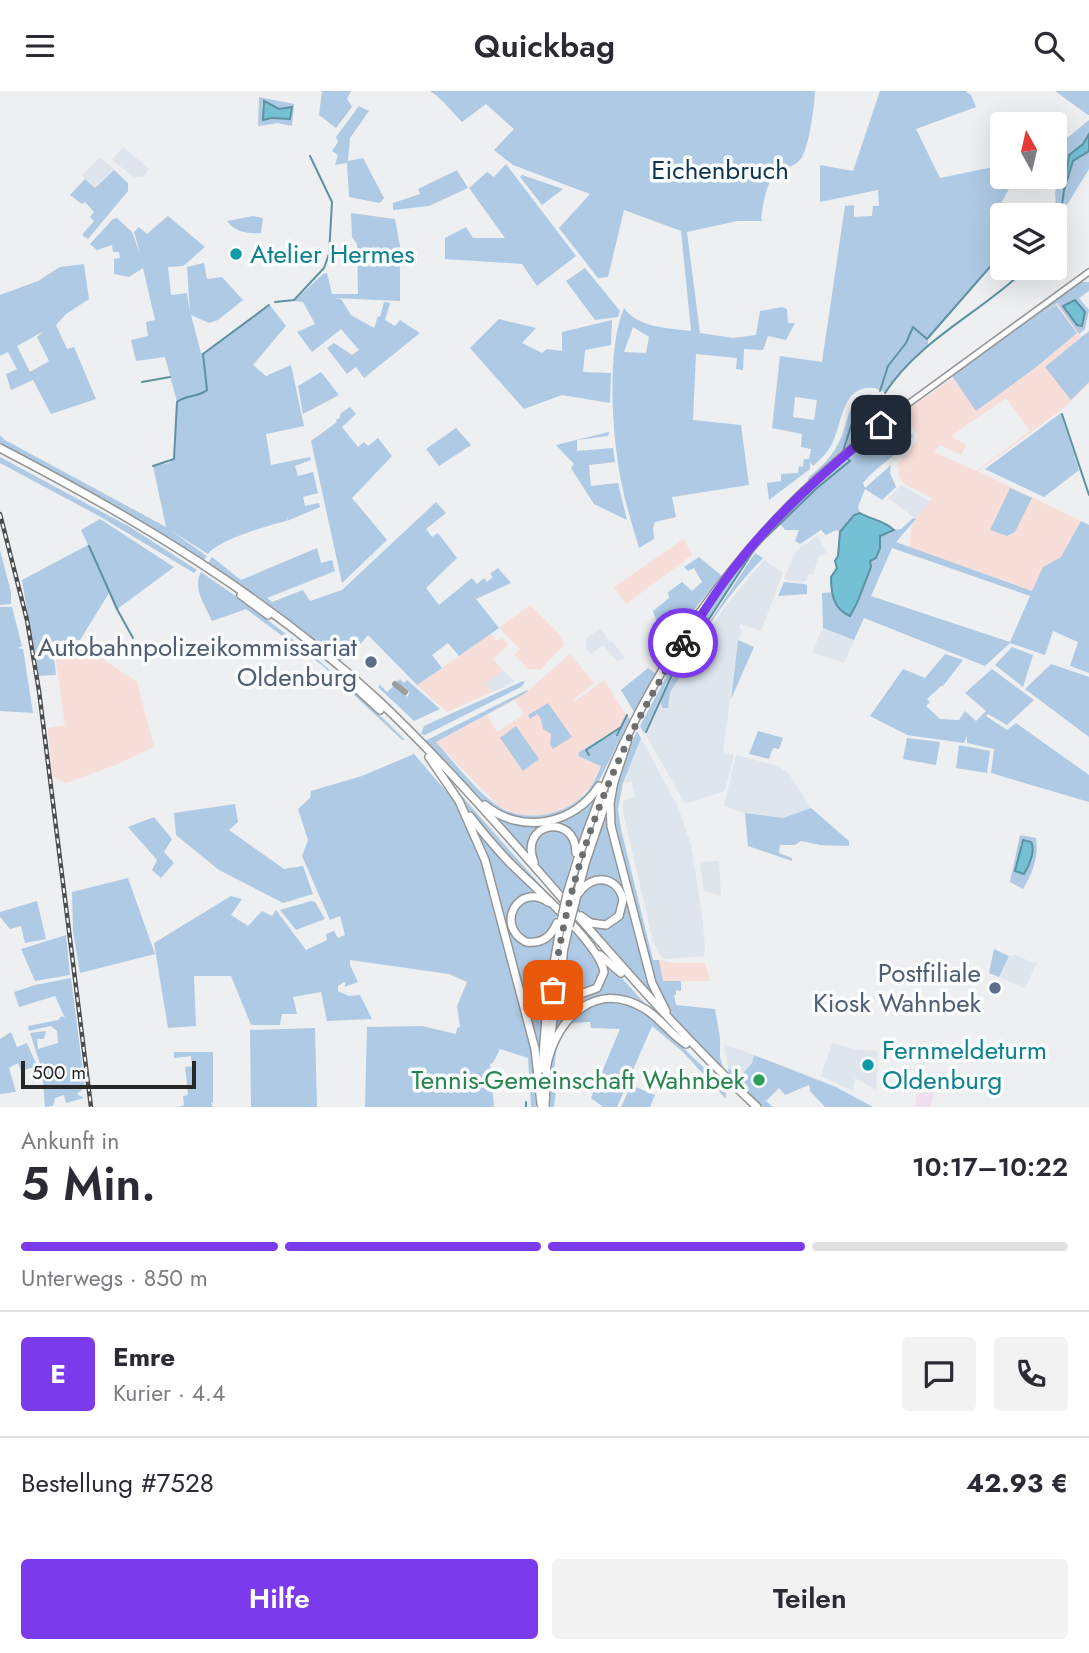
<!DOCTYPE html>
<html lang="de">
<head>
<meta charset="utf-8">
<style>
	body { margin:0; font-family:Jost,sans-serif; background:#f2f2f3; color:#2b2b33; height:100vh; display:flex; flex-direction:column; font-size:26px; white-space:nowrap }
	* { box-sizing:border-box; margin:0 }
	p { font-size:23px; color:#7c7c81 }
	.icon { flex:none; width:38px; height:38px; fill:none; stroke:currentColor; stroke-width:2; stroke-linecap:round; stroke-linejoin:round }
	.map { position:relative; height:1016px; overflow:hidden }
	.sheet { display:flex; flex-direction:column; background:#fff; flex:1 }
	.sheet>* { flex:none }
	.needle { width:46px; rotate:352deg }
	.buttons { position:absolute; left:990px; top:21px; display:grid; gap:14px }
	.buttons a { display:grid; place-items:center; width:77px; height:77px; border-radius:7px; background:#fff; box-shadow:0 7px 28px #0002; font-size:35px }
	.scale { position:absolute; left:21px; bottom:18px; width:175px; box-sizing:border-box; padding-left:7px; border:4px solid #262727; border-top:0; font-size:19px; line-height:24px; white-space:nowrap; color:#262727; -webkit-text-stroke:5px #fbfcfd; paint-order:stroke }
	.pin { position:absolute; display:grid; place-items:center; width:60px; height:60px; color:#fff; margin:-30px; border-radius:14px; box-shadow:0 4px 10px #0006 }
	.courier { position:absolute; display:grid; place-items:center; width:70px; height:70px; margin:-35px; border:5px solid #7c3aed; border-radius:50%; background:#fff; color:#222; box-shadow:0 2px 9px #0007 }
	.summary em { font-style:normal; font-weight:600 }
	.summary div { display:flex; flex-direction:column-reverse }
	.summary { display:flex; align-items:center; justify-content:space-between; height:119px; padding:0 21px }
	h1 { font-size:46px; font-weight:600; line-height:52px }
	.bar { display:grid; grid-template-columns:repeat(4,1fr); gap:10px 7px; align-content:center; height:84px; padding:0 21px }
	.bar i { height:9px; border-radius:5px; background:#e1e1e2 }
	.bar .selected { background:#7c3aed }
	.bar p { grid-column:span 4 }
	.line { display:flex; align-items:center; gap:18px; padding:0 21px; border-top:2px solid #e1e1e2 }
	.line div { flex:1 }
	.round { display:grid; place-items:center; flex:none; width:74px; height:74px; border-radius:7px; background:#f2f2f3 }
	.button { display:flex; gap:14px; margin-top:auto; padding:14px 21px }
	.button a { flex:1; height:80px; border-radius:7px; background:#7c3aed; color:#fff; font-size:28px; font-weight:600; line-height:80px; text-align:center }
	.button a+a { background:#f2f2f3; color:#2b2b33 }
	header { display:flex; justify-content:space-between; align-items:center; height:91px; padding:0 21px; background:#fff; font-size:32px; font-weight:600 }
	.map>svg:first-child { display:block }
	.built { fill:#dee5ec }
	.industrial { fill:#f8ded8; fill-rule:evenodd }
	.education { fill:#f1deee }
	.green { fill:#afcae5; fill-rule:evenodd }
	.water { fill:#74c0d5; stroke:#5d92a1; stroke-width:2 }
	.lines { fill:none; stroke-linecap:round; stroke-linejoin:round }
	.stream { stroke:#5d92a1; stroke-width:2 }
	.taxiway { stroke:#9c9e9e; stroke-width:6 }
	.primary-casing { stroke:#949596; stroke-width:8 }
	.motorway-casing { stroke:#949596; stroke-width:10 }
	.primary { stroke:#fff; stroke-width:5 }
	.motorway { stroke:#fff; stroke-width:7 }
	.rail-casing { stroke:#4c4d4d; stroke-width:4.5 }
	.rail { stroke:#fbfcfd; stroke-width:2; stroke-dasharray:5; stroke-linecap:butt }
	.motorway-bridge-casing { stroke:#949596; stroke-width:10; stroke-linecap:butt }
	.motorway-bridge { stroke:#fff; stroke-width:7 }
	.done { stroke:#6c6d6d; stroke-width:7; stroke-dasharray:0 12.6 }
	.route { stroke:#7c3aed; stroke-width:9 }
	.culture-dot { fill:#0f9aa8; stroke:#fbfcfd; stroke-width:2.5 }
	.service-dot { fill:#5c6f8a; stroke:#fbfcfd; stroke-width:2.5 }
	.leisure-dot { fill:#2e9e5b; stroke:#fbfcfd; stroke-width:2.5 }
	.labels { text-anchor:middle; stroke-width:7; stroke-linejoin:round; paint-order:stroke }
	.park-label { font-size:26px; fill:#113451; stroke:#fbfcfd }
	.culture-label { font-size:26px; fill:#0d838f; stroke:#fbfcfd; text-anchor:start }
	.service-label { font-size:26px; fill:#4e5e75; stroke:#fbfcfd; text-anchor:end }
	.leisure-label { font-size:26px; fill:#27864d; stroke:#fbfcfd; text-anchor:end }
</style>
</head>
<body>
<header><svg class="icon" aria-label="menu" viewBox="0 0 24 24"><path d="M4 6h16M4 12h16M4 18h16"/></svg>Quickbag<svg class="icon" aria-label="search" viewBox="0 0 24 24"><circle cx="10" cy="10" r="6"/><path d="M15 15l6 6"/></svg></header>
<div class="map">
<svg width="1089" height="1016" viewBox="0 0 1089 1016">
	<rect width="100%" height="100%" fill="#edeff0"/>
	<!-- built -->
	<g class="built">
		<path d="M123 56 149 78 142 86H134L112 69Z"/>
		<path d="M100 66 114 78 95 96 82 85Z"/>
		<path d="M901 394 931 411 916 428 888 407Z"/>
		<path d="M817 445 827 461 818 466 813 484 808 483 807 489 802 491 786 489 784 487 796 460Z"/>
		<path d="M764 469 783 482 761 540 741 533 739 536 742 540 738 549 723 661 734 664 725 700 685 713 646 644 660 611 663 617 670 601 724 517Z"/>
		<path d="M600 537 610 551 612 550 625 567 617 570 603 554 591 563 586 558V548Z"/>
		<path d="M823 537 854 549 844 572 812 561Z"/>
		<path d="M503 579 515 591 492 601 486 593Z"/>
		<path d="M641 647 678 716 691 754 702 824 705 857 704 865 667 868 661 866 653 851 623 720V709L635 706 632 691 623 692Z"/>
		<path d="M736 664 778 675 789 683 811 717 783 727 745 722 724 715Z"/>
		<path d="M719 770 721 805 704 800 700 771Z"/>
		<path d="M1016 864 1033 872 1039 871 1036 873 1025 897 999 886 1009 865Z"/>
		<path d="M832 952 853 958 878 960 876 999 855 987 853 1000 821 985Z"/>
		<path d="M724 953 754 964 752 972 740 986 728 977Z"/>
	</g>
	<!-- industrial -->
	<g class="industrial">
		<path d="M1057 212 1081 245 1089 240 1046 276 1071 308 1089 291V293L1060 320 978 380 1081 430 1061 466 1043 476 1032 500 909 456 912 433 932 407 904 393 899 385 898 373 917 349V343L906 329 905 321ZM1006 307 1030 340 976 380 934 361 940 354 961 364 966 354 951 345Z"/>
		<path d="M684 448 692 464 626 513 614 496Z"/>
		<path d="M530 514 559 543 564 554 540 579 528 578 514 564 520 558 499 537Z"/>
		<path d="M491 543 497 550 502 546 508 554 493 568 503 579 486 593 492 601 447 621 417 594Z"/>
		<path d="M79 552 137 591 154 656 118 673 66 692 53 686 48 644V637L65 634 54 555Z"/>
		<path d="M570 563 594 592 574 608 575 610 604 589 626 624 621 635 579 661V665L601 674 591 695 577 710 560 720 539 724H518L499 716 436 651 524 603ZM515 609 524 623 497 641 487 624Z"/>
		<path d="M659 869 672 872H705L710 890H663Z"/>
	</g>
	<!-- education -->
	<path class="education" d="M939 980H941L930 1016H911L916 1013 918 990 935 991Z"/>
	<!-- green -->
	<g class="green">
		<path d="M322 0H351L347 8 352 16 336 37 319 24Z"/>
		<path d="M430 0H815C814 17 810 51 802 66 797 75 787 76 779 80 766 88 764 112 761 126L762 130H737L687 141 700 242 733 247 756 244 760 220 782 216 787 218 788 232H795L786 249 768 245 763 259 744 258 743 279 736 278 737 267 696 263 693 329 741 334 749 394 672 406 676 426 655 431 653 437 654 448 639 457C633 436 626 415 622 394 612 348 606 259 624 217 638 237 668 237 691 240L681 140 624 119 608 186 598 187 559 137 590 103 513 74 494 59 514 38 486 13 462 31C451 20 443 8 430 0ZM633 236 649 246 646 262 624 261Z"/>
		<path d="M880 0H965L971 4 976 16 916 38 940 87 1003 74 990 78 992 92 1013 90 993 128 1003 136V161L928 248V253L890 293 886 302C879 297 873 296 865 297 842 302 842 331 834 348 830 359 822 367 813 375L810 371V378L769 409 767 392 781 390V383L798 382 799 375 803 376 804 368H809L811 358 801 356 802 343 772 337 780 265 822 271 845 115 854 114V126L872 125 873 115H879L878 99 820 111V74L853 80ZM795 306 817 309 814 329 793 326Z"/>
		<path d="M1055 0H1089V24H1088Z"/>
		<path d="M259 6 294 13 292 35 278 32 258 35ZM264 10 279 18 292 16 290 27 265 29 262 13Z"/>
		<path d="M359 15 369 20 350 47 348 70 363 67 384 107 380 112 349 106 347 72 335 74 338 64 332 60 338 51 336 46Z"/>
		<path d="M1089 29C1089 33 1089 37 1089 41 1084 59 1056 66 1065 96L1073 70 1089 60V78L1067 114 1063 111 1061 122 1055 135V124H1051L1056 116 1055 103 1060 75 1055 71V57Z"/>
		<path d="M506 73 576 165 537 195 522 173 445 168V147L466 136 473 147H505L469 97 487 81 494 86Z"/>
		<path d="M114 79 128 92V100L88 148 82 144 94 130 90 126 94 121 85 111 82 113 70 104 85 88 95 97Z"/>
		<path d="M457 79 468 97 429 115 393 119V112L420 103 418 98Z"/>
		<path d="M522 84 563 98 542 114 520 86Z"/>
		<path d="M351 122 395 128 400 155V210L332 207 341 208 351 224 374 237 378 225 380 226 384 211 390 212 385 229 395 235 400 229 420 242 364 287 356 276 347 283 327 257 334 252 352 264 359 259 341 238 312 261 297 241 315 233 303 211 294 210 323 183 327 182 332 203H358L357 153 352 146Z"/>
		<path d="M168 125 205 156 183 175 168 176 171 204 187 202 190 223 187 176 204 172 207 188 222 186 243 209 218 229 209 232 191 224 201 262H203L269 213 286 235 253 274 266 285 291 274 304 335 266 343 271 374 310 366 311 369 295 375 298 385 313 381 318 402 303 406 305 415 319 412 320 416 287 430 288 425 286 430C267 435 219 448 208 463L170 439 207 465 204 469 93 402 0 353V344L5 349 166 436 153 375 169 372 175 367 177 311 165 266 136 270 131 249 148 245 146 231 155 229 143 177 129 186 114 183V168L120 167 119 161H113L112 154 97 159 90 153 113 128 117 127 132 141 141 165 134 141 139 136 147 143Z"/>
		<path d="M253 125 263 127 261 142C248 143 235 141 227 130Z"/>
		<path d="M84 173 89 208 66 223 56 234 67 258 74 256 96 308 51 323 33 289 11 299 6 283 17 278 8 261 0 265V204L38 190 60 176ZM44 240 37 246 49 270 30 281 17 255Z"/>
		<path d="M585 177 620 220 618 226 595 229 566 190Z"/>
		<path d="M1080 191H1089V200L1079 207 1089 219 1085 238 1079 243 1057 212 1042 223 1056 214 1077 242 1035 277 976 320 952 285Z"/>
		<path d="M499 228 536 237 522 252 542 262 547 258 562 260V241L612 229 611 254 585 259 583 281 611 282 610 312 562 304 524 318 470 257Z"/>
		<path d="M1089 240V291L1071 309 1045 276Z"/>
		<path d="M321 281 339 304 303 323 298 295Z"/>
		<path d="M867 303C879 304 887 308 890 320L865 340 814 388 808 389 809 386C821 376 832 366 839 351 849 332 845 314 867 303Z"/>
		<path d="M350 316 356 323 342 336 358 356 364 351 368 355 378 347 392 365 352 407 387 449 342 492 311 350 337 331 336 328H339L341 322Z"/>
		<path d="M1061 322 1079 379 1044 406 985 378Z"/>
		<path d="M894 327 900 330 913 345C898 365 878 373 863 392L865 397 891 374 890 382 896 396 882 409 865 398 858 416 860 422 854 424 840 441 836 439 826 444 821 439 800 453 795 450 799 439H785L779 431 798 409Z"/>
		<path d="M456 337 471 354 439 375 426 358Z"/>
		<path d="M609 341 608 345 577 349V360L613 357 615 371 589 374 591 395 618 392 627 429 594 413 571 377 574 373 556 354Z"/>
		<path d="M0 366 130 436 197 479 194 482 99 425 0 372Z"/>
		<path d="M1010 397 1032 407 1015 441 1007 445 990 439Z"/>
		<path d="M436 411 446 422 426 438 432 446 438 442 457 467 426 497 439 514 472 487 477 493 484 487 487 491 493 486 490 483 498 477 511 492 476 508 499 537 459 565 448 552 432 564 442 577 417 594 368 544 357 557 340 570 272 516 208 472 212 466 241 489 317 457 321 472 332 469 335 480 267 507 272 511 303 499 310 510 342 499Z"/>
		<path d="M913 427 916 428 896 451 1032 500 1043 476 1061 466 1081 430 1089 434V582L1070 575 1078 551 1053 540 1045 564 1010 552 985 575 864 527 854 549 823 537 822 502 832 501 835 513 843 522 857 512 869 470C879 464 880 457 880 445L894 439 901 438ZM892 457 1030 505 1010 551 871 505Z"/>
		<path d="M100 428 174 476 116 519 109 502 80 549 52 551 56 584 38 585 22 489 88 454 81 439Z"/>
		<path d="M756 456 668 589 644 642 640 635 680 560 744 468Z"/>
		<path d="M0 459 11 501V513L0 514Z"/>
		<path d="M755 462 763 467C729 501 704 541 679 581L682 583 670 601 668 617H663L660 611 668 594Z"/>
		<path d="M699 466 722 485 692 521 666 559 653 520 669 507 668 501 682 491 692 500 702 491 694 477 688 480 684 476Z"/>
		<path d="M201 481C274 531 343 585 405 649H402L323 575 246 518 212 530C205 514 192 497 201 481Z"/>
		<path d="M784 491 804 493 807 494V503L778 505Z"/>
		<path d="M0 516H12L22 555 18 557 23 558 33 622 0 620Z"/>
		<path d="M738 549 754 556 731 608Z"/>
		<path d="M1012 556 1033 564 1023 596 995 574Z"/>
		<path d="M945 563 963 569 943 595H941L927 608 930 611 926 615 940 628 959 629 965 620 976 630 986 620 965 602 992 578 1034 609 1007 634 988 623 986 625 1007 639 1016 632 1089 684V711L991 682 994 658 967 652V645L964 652 907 644 870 625 903 578 925 587Z"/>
		<path d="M1051 573 1089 586V646L1025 598Z"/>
		<path d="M648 577 656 583 634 621 621 599Z"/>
		<path d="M400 588 404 592 407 589 440 618 414 630 378 596 380 594 387 601 395 594 408 606 409 601 396 592Z"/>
		<path d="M523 590 525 591 521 596 425 644 421 643 424 635Z"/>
		<path d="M527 599 528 600 524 603 436 651C453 670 480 705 501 717 530 733 574 723 592 694 596 688 598 681 601 675L578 665 579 661 621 636 626 624 630 628 595 698 566 723 542 730 509 726 488 715 425 650Z"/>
		<path d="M548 612 572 646 553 658 550 653 551 643 543 638 541 628 537 623 530 628 528 624Z"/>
		<path d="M516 635 539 668 523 680 500 647Z"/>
		<path d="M637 640 641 647 623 692 618 718 621 738 653 869H659L663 890H681V900L676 899V904H674L676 914 715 918 720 947V966L724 980 674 928 657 895 614 739C610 703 622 672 637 640Z"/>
		<path d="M758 640 783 647 779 658 773 657 769 668 749 663Z"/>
		<path d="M907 647 940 651 936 674 903 668Z"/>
		<path d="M959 654 990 660 987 682 956 677Z"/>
		<path d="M414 663 457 713 483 767 534 966 536 1016H531L528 967 500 958 493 972 490 973 494 1016H365L367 936 422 935 456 943 457 937 460 936 457 915 467 891 449 883 350 869V874L358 891 344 896 346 892 344 891 338 895V900L349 905 360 904 372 928 327 930 321 901 293 906 297 923H282L280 934H251L231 885H194L196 935 168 937 154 852 231 805 242 808 231 824 248 835 262 820 272 825 276 819 306 859 327 849 326 843 334 840 338 847 345 844 340 825 330 829 302 765 308 749 298 718 310 707 311 700 362 685Z"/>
		<path d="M452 694 459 702 558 814C519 777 479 742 452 694Z"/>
		<path d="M597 701 578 756 566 737 537 740 530 765 487 718 500 726 553 731Z"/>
		<path d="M608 710 660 913 587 831 609 834 625 809 603 787 579 799Z"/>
		<path d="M235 713 238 731 229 739 284 778 303 775 313 803 283 812 219 779 176 744 174 722Z"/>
		<path d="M811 717 849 750V755L820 754 801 750 795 754H780L779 762 792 767V770L748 755 745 722 783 727Z"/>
		<path d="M154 726 172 748 164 761 174 772 161 787 152 779 157 769 128 736Z"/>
		<path d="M470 729 547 808 519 809 511 838 535 853 555 841 542 928 539 965H537C519 886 503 804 470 729Z"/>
		<path d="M553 737 568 743 574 761 563 800C553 789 519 760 537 743 541 740 549 738 553 737Z"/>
		<path d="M1020 744 1036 747C1039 765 1033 782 1023 798L1010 791ZM1020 753H1033L1026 779 1020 783 1015 779 1020 762Z"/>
		<path d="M128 787 155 863 80 882 73 840 72 801Z"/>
		<path d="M608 790 621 805 620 818 609 831C595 833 585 827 575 817L579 806 589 793Z"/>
		<path d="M531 807 548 812 559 821 551 839 537 849 525 848 515 839C513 821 515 816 531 807Z"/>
		<path d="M37 810 46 848 25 852 21 835 10 838 0 826V821Z"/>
		<path d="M311 810 315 811 325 828 296 839 280 819Z"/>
		<path d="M571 836 594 862 602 880 596 894 586 900 569 894C559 877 568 855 571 836Z"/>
		<path d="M66 844 70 884 35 890 21 858Z"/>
		<path d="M994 858 1009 865 999 886 989 882Z"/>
		<path d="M602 869 611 875 657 926 621 907 577 917 565 927 551 949 561 885 575 902 599 897Z"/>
		<path d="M71 887 85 996 77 1003 84 1007 66 1012 64 1004 55 1007 53 1015 45 1016 42 979 30 942 46 940 44 948H37L38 958 58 952 57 940 51 935 29 940 28 935 58 929 62 925 65 927 55 905 19 916 14 901 35 894Z"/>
		<path d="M609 910 632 913 649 924 726 998V1008L683 961 652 935 617 1016H603L591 1007 620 938 591 937 590 931 570 932C555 947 555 968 554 988L557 991 554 1016H549C552 967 548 918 609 910Z"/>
		<path d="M315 937 317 1016H251L250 939Z"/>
		<path d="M11 941 17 956 27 952 37 975 21 980 18 972 9 977 16 1001 0 1003V948Z"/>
		<path d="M174 961H213V1011L211 1012 213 1016H179L184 1014 183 1005 188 1004 185 976 197 975H192L191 965 174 967Z"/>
		<path d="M754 964 836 996 873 1016H825L810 1000 809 994 785 1004 779 997 766 1010 773 1016H763L729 984 728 977 740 986 752 972Z"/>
		<path d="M631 994 655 1004 650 1016H621Z"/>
	</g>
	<!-- water -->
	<g class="water">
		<path d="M264 10 279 18 292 16 290 28 272 27 263 29Z"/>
		<path d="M1089 43V60L1073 70 1064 99 1069 64 1083 53Z"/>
		<path d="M1075 209 1085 221 1082 235 1077 234 1063 215Z"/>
		<path d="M860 422C872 429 884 429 894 439L880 445V457L876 467 870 470 871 476 857 512 850 525C833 518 831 502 831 486L837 477 835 470 838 465 840 441 854 424Z"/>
		<path d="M1023 749 1031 751C1036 759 1029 775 1024 783L1015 780Z"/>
	</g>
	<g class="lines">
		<!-- stream -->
		<g class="stream">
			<path d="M1055 135 1061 122 1064 99"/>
			<path d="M1020 184 1025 177"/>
			<path d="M275 211 294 209 324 177 329 163 332 111 310 65"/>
			<path d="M142 291 170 286"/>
			<path d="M880 300 888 275 906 252 913 236 927 248 1003 161"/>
			<path d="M885 302C917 252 975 224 1017 186"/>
			<path d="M1062 323 1089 404"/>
			<path d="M843 360 852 332 880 309"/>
			<path d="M153 375 174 368 177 311C185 304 200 306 207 299L203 263 269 214"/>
			<path d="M89 455 118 520 133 547"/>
			<path d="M646 641 670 588 756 456 817 397 850 370 847 367"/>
			<path d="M617 644 627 624"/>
			<path d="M589 664 586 659 621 636"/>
			<path d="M526 1011V1016"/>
		</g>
		<!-- taxiway -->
		<path class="taxiway" d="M395 593 405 601"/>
		<defs>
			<path id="primary" d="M897 321 1089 181"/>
			<g id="motorway">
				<path d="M0 357C135 427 266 505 378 609 513 737 621 889 757 1016"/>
				<path d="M241 504 268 524"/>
				<path d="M355 596 380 619"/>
				<path d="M429 666 459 710 485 769 535 958 541 1013"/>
				<path d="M614 690 610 712 611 735 652 892 666 920"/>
				<path d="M613 694 627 651"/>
				<path d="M485 714C521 744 574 734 599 695"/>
				<path d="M470 725C482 741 495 756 509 771 531 793 600 853 604 881L597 897 583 902 567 895 562 886 563 863"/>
				<path d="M534 771C518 731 576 721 576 762"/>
				<path d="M579 802C592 782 618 785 623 809L619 825 606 834 591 832 581 825"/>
				<path d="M567 803C610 654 680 527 789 415 822 381 860 351 897 321"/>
				<path d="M548 811C519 791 494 834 526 851 542 853 551 846 557 832"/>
				<path d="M575 812 585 773 608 705"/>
				<path d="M600 864 621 882"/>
				<path d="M562 866 569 835"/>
				<path d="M549 956 560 882"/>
				<path d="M547 973C557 927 596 888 645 918 660 927 670 943 686 953"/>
				<path d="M542 978 547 913 562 826"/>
				<path d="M545 1016 547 971"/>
			</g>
		</defs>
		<!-- primary casing -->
		<use href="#primary" class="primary-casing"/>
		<!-- motorway casing -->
		<use href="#motorway" class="motorway-casing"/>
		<!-- primary -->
		<use href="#primary" class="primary"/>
		<!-- motorway -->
		<use href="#motorway" class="motorway"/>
		<defs>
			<path id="rail" d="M0 423 27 529 39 600 91 1016"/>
		</defs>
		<!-- rail casing -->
		<use href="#rail" class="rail-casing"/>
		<!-- rail -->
		<use href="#rail" class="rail"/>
		<defs>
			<g id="motorway-bridge">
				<path d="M562 826 567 803"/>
				<path d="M565 830 571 807"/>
				<path d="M569 835 575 812"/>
			</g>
		</defs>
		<!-- motorway-bridge casing -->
		<use href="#motorway-bridge" class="motorway-bridge-casing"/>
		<!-- motorway-bridge -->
		<use href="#motorway-bridge" class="motorway-bridge"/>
	</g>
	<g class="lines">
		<!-- done -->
		<path class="done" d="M553 899C568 776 616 655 683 552"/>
		<!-- route -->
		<path class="route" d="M683 552C700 527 716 500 735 476 776 422 829 377 881 334"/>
	</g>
	<!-- markers -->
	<g class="culture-dot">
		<circle cx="236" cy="163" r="7"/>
		<circle cx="868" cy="974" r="7"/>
	</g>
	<g class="service-dot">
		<circle cx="371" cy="571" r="7"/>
		<circle cx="995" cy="897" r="7"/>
	</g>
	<circle class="leisure-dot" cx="759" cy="989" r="7"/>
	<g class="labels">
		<!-- park labels -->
		<g class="park-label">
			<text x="720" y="88">Eichenbruch</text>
		</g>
		<!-- culture labels -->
		<g class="culture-label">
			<text x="250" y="172">Atelier Hermes</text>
			<text x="882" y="968">Fernmeldeturm<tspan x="882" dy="30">Oldenburg</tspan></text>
		</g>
		<!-- service labels -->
		<g class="service-label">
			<text x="357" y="565">Autobahnpolizeikommissariat<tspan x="357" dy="30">Oldenburg</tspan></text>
			<text x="981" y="891">Postfiliale<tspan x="981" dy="30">Kiosk Wahnbek</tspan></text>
		</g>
		<!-- leisure labels -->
		<g class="leisure-label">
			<text x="745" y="998">Tennis-Gemeinschaft Wahnbek</text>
		</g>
	</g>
</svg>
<div class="buttons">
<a><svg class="needle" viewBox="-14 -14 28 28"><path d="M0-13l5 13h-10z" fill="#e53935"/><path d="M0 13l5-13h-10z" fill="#7c7c81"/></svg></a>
<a><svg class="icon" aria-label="layers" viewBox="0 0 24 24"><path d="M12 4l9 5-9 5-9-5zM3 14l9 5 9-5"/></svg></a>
</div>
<div class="scale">500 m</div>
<div class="pin" style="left:553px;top:899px;background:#ea580c"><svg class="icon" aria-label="bag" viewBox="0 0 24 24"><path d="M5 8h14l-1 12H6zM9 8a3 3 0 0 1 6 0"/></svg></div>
<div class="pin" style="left:881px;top:334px;background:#1f2937"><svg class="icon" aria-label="home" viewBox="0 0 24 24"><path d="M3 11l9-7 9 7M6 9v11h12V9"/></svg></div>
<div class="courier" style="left:683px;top:552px"><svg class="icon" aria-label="bike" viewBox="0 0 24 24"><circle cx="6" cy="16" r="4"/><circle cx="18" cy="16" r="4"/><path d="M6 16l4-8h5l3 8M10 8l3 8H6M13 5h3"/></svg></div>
</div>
<section class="sheet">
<div class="summary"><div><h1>5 Min.</h1><p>Ankunft in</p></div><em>10:17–10:22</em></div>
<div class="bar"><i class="selected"></i><i class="selected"></i><i class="selected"></i><i></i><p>Unterwegs · 850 m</p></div>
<div class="line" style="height:126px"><b class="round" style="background:#7c3aed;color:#fff">E</b><div><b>Emre</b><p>Kurier · 4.4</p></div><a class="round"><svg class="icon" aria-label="chat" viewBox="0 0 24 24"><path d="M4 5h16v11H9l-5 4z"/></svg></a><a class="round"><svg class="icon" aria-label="phone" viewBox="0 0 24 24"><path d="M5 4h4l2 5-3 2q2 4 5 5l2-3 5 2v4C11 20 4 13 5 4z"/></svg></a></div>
<div class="line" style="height:91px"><div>Bestellung #7528</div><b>42.93 €</b></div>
<div class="button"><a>Hilfe</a><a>Teilen</a></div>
</section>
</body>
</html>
